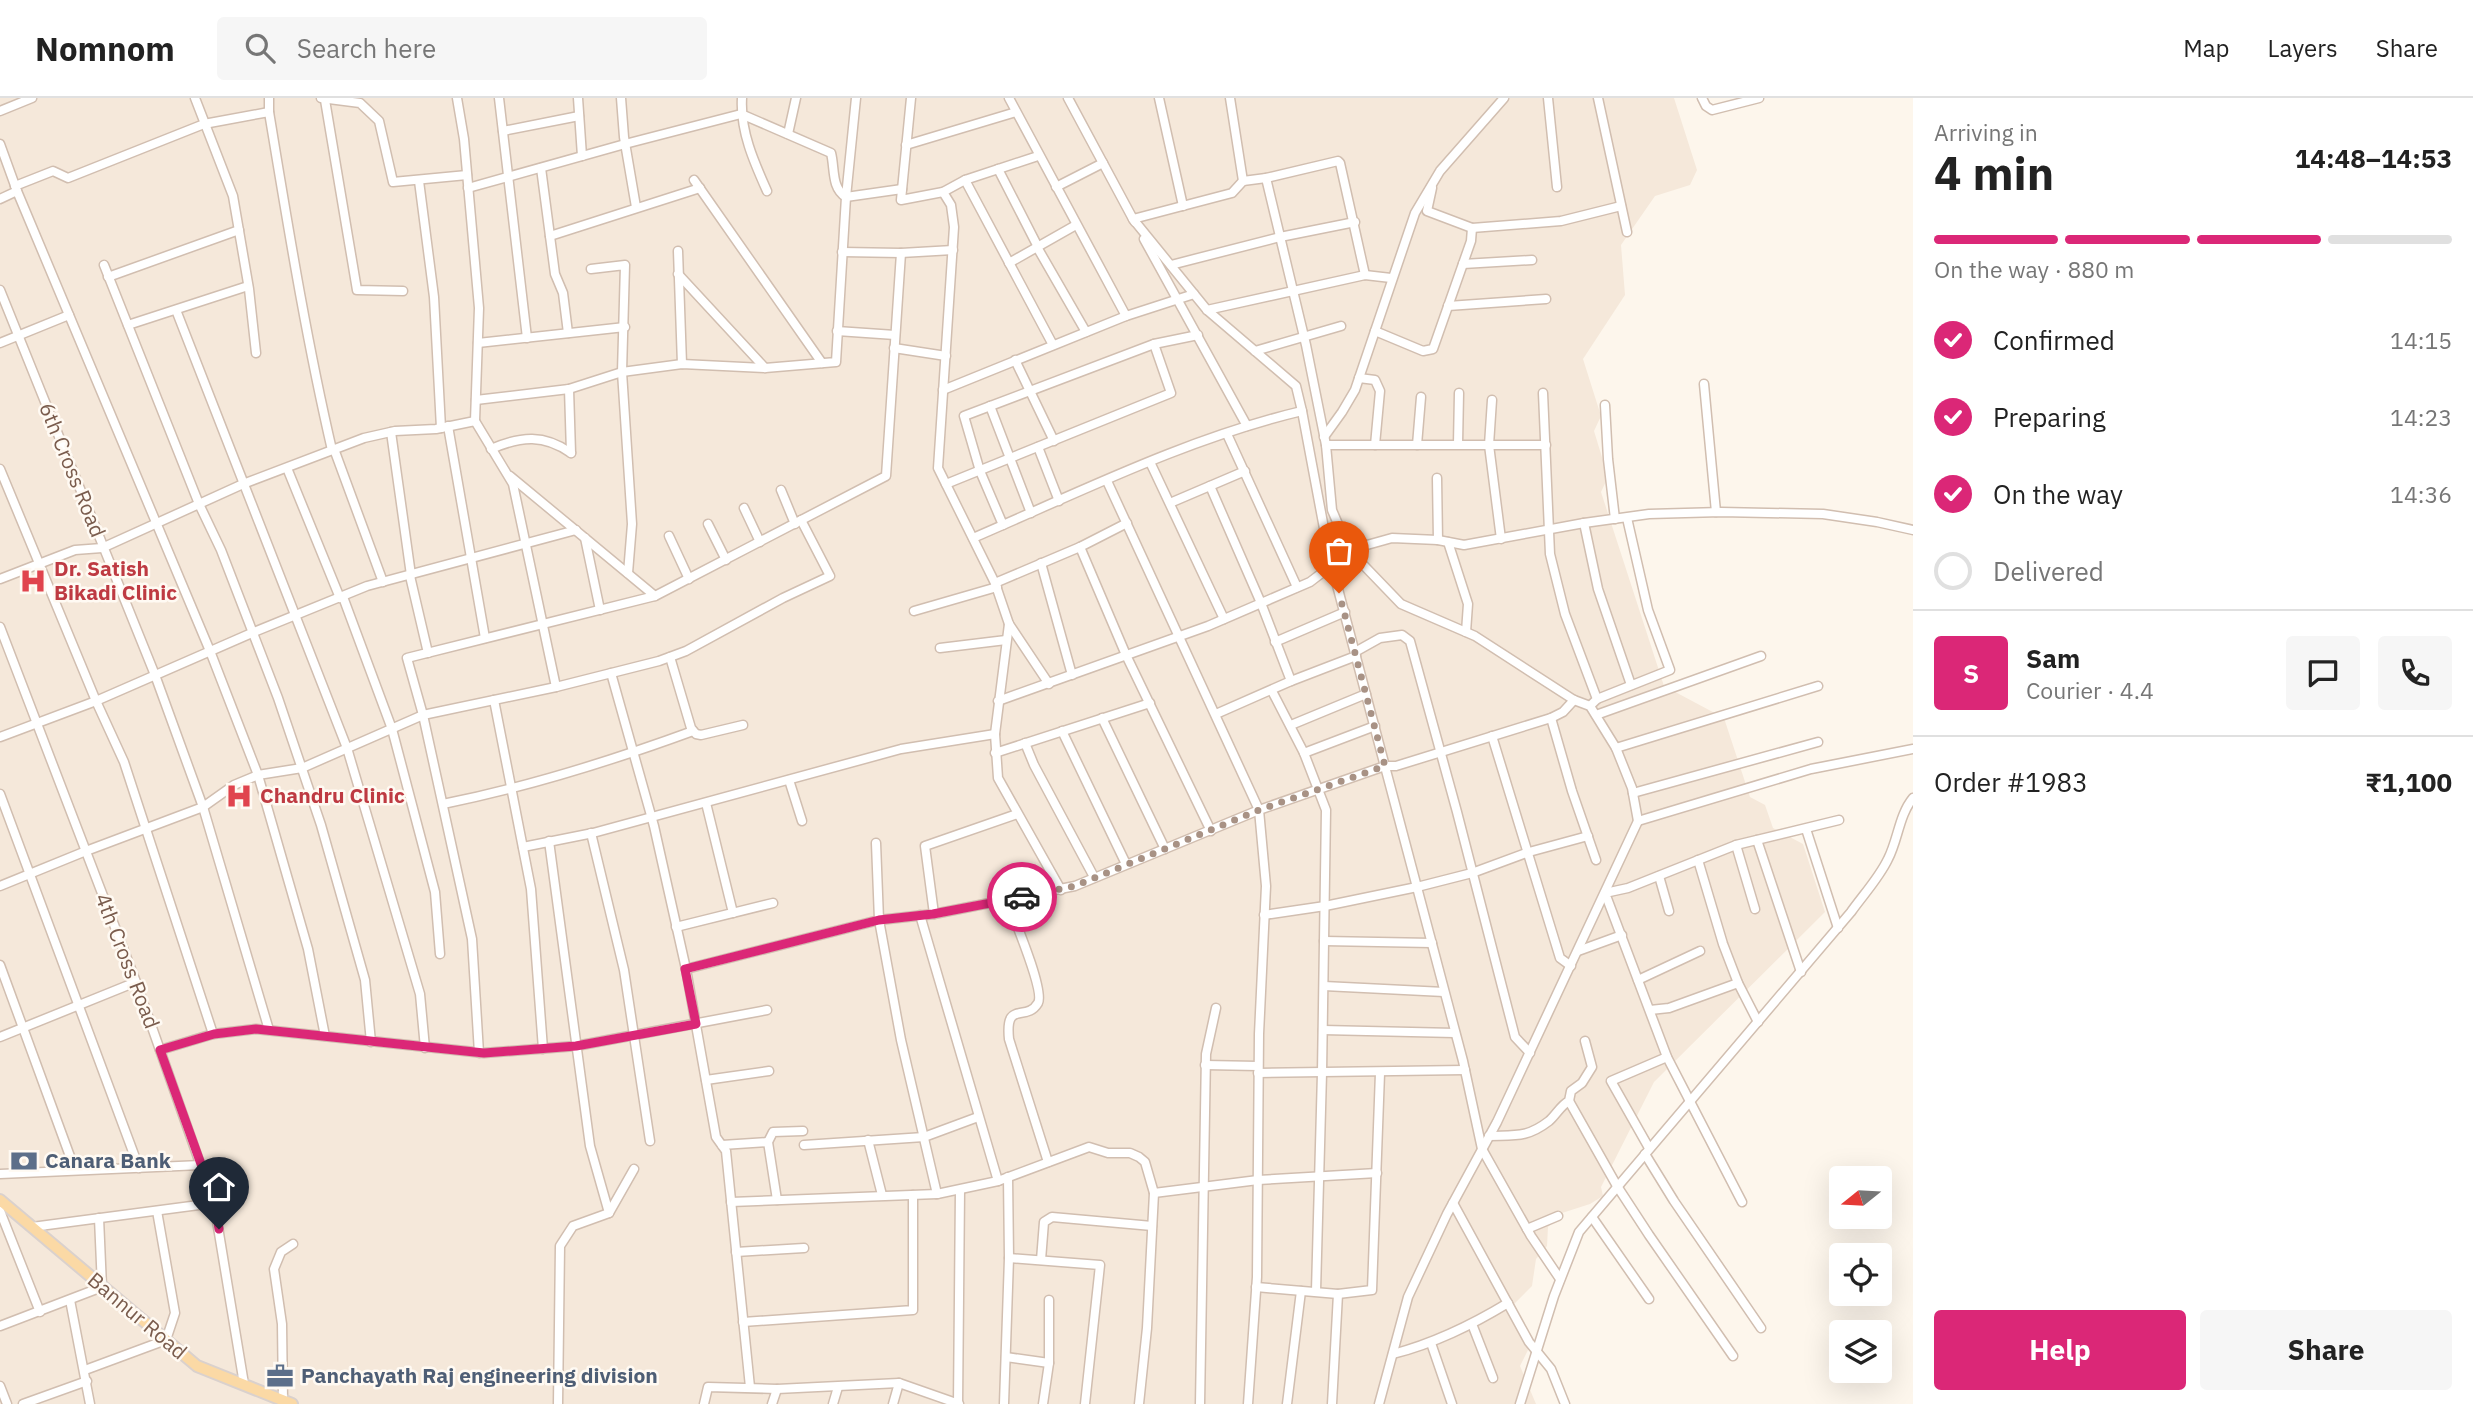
<!DOCTYPE html>
<html lang="en">
<head>
<meta charset="utf-8">
<style>
	body { margin:0; font-family:"IBM Plex Sans",sans-serif; background:#f6f6f6; color:#222; height:100vh; display:flex; flex-direction:column; font-size:26px; white-space:nowrap }
	* { box-sizing:border-box; margin:0 }
	p { font-size:23px; color:#767676 }
	.icon { flex:none; width:38px; height:38px; fill:none; stroke:currentColor; stroke-width:2; stroke-linecap:round; stroke-linejoin:round }
	.map { position:relative; flex:1; overflow:hidden }
	.drawer { display:flex; flex-direction:column; background:#fff; width:560px }
	.drawer>* { flex:none }
	.needle { width:46px; rotate:252deg }
	.fabs { position:absolute; left:1829px; top:1068px; display:grid; gap:14px }
	.fabs a { display:grid; place-items:center; width:63px; height:63px; border-radius:7px; background:#fff; box-shadow:0 7px 28px #0002; font-size:35px }
	.pin { position:absolute; display:grid; place-items:center; width:60px; height:60px; color:#fff; margin:-72px -30px; border-radius:50% 50% 50% 0; rotate:-45deg; box-shadow:0 0 7px #0007 }
	.pin .icon { rotate:45deg }
	.courier { position:absolute; display:grid; place-items:center; width:70px; height:70px; margin:-35px; border:5px solid #db2777; border-radius:50%; background:#fff; color:#222; box-shadow:0 2px 9px #0007 }
	.summary em { font-style:normal; font-weight:700 }
	.summary div { display:flex; flex-direction:column-reverse }
	.summary { display:flex; align-items:center; justify-content:space-between; height:119px; padding:0 21px }
	h1 { font-size:46px; font-weight:700; line-height:52px }
	.bar { display:grid; grid-template-columns:repeat(4,1fr); gap:10px 7px; align-content:center; height:84px; padding:0 21px }
	.bar i { height:9px; border-radius:5px; background:#e0e0e0 }
	.bar .on { background:#db2777 }
	.bar p { grid-column:span 4 }
	.line { display:flex; align-items:center; gap:18px; padding:0 21px; border-top:2px solid #e0e0e0 }
	.line div { flex:1 }
	.round { display:grid; place-items:center; flex:none; width:74px; height:74px; border-radius:7px; background:#f6f6f6 }
	ol { padding:0 21px; list-style:none }
	li { display:flex; align-items:center; gap:21px; height:77px }
	li p { margin-inline-start:auto }
	li .icon { padding:7px; border-radius:50%; background:#db2777; color:#fff; stroke-width:4 }
	li:last-child { color:#767676 }
	li i { width:38px; height:38px; border:4px solid #e0e0e0; border-radius:50% }
	.button { display:flex; gap:14px; margin-top:auto; padding:14px 21px }
	.button a { flex:1; height:80px; border-radius:7px; background:#db2777; color:#fff; font-size:28px; font-weight:700; line-height:80px; text-align:center }
	.button a+a { background:#f6f6f6; color:#222 }
	header { display:flex; align-items:center; gap:42px; box-sizing:border-box; height:98px; padding:0 35px; background:#fff; border-bottom:2px solid #e0e0e0 }
	header strong { font-size:33px }
	nav { display:flex; gap:38px; margin-inline-start:auto; font-size:24px }
	.search { width:490px; height:63px; background:#f6f6f6; display:flex; align-items:center; gap:18px; box-sizing:border-box; padding:0 24px; border-radius:7px; color:#767676; font-size:26px }
	main { display:flex; flex:1; min-height:0 }
	.map>svg:first-child { display:block }
	.residential { fill:#f5e8da }
	.lines { fill:none; stroke-linecap:round; stroke-linejoin:round }
	.minor-casing { stroke:#d1beb0; stroke-width:11 }
	.major-casing { stroke:#dad1cd; stroke-width:14 }
	.minor { stroke:#fff; stroke-width:8 }
	.major { stroke:#fbd9a5; stroke-width:10 }
	.done { stroke:#a89285; stroke-width:7; stroke-dasharray:0 12.6 }
	.route { stroke:#db2777; stroke-width:9 }
	.labels { text-anchor:middle; stroke-width:5; stroke-linejoin:round; paint-order:stroke }
	.street-label { font-size:21px; fill:#7a5c4d; stroke:#fffaf3 }
	.health-label { font-size:21px; font-weight:bold; fill:#be3a42; stroke:#fffaf3; text-anchor:start }
	.service-label { font-size:21px; font-weight:bold; fill:#4e5e75; stroke:#fffaf3; text-anchor:start }
</style>
</head>
<body>
<header>
<strong>Nomnom</strong>
<div class="search"><svg class="icon" aria-label="search" viewBox="0 0 24 24"><circle cx="10" cy="10" r="6"/><path d="M15 15l6 6"/></svg>Search here</div>
<nav><a>Map</a><a>Layers</a><a>Share</a></nav>
</header>
<main>
<div class="map">
<svg width="1913" height="1306" viewBox="0 0 1913 1306">
	<rect width="100%" height="100%" fill="#fdf6ec"/>
	<!-- residential -->
	<path class="residential" d="M0 0H1674L1697 72 1690 87 1655 98 1621 147 1625 197 1583 261 1601 318 1594 333 1608 379 1601 394 1664 588 1724 620 1750 699 1765 707 1773 730 1803 746 1825 814 1654 984 1601 1089 1603 1098 1590 1106 1562 1115 1548 1129 1547 1148 1536 1161 1532 1188 1513 1207 1528 1252 1520 1268 1536 1306H0Z"/>
	<g class="lines">
		<defs>
			<g id="minor">
				<path d="M195 0 233 98 249 191 256 255"/>
				<path d="M269 0V14C288 128 306 240 332 352"/>
				<path d="M321 0 360 5 379 23 393 84 467 77"/>
				<path d="M499 0 527 240"/>
				<path d="M578 0 582 58"/>
				<path d="M621 0 624 39 636 109"/>
				<path d="M742 0C740 33 754 64 767 93"/>
				<path d="M911 0 901 102 943 94 965 82 1038 58"/>
				<path d="M1009 0 1126 218"/>
				<path d="M1068 0 1133 121 1207 212 1296 288 1302 313 1329 457 1463 963 1482 1051 1531 1138 1560 1181"/>
				<path d="M1159 0 1183 108"/>
				<path d="M1230 0 1243 83"/>
				<path d="M1548 0 1557 89"/>
				<path d="M1598 0 1627 134"/>
				<path d="M1702 0 1706 8 1712 12 1759 0"/>
				<path d="M325 2 357 192 403 193"/>
				<path d="M0 13 32 0"/>
				<path d="M503 33 579 18"/>
				<path d="M788 36 796 0"/>
				<path d="M0 46 17 93 0 101"/>
				<path d="M906 47 1016 14"/>
				<path d="M541 70 555 176 563 195 568 235"/>
				<path d="M998 71 1038 149"/>
				<path d="M1266 80 1306 247 1326 347 1332 412 1349 452 1392 440 1438 442 1464 447 1584 425 1649 416 1721 414 1823 416 1877 424 1913 432"/>
				<path d="M694 82 822 265"/>
				<path d="M965 82 1053 247"/>
				<path d="M419 83 434 199 441 330"/>
				<path d="M15 88 53 73 68 80 204 26 269 14"/>
				<path d="M1056 89 1103 65"/>
				<path d="M468 90 625 46 741 16 831 55C835 70 831 90 846 99L902 91"/>
				<path d="M1432 90 1427 113 1472 130 1561 123 1621 108"/>
				<path d="M17 93 210 553 258 677 308 851 325 938"/>
				<path d="M943 94 951 107 954 129 938 370 995 485 1009 526 1049 586"/>
				<path d="M1135 124 1133 121 1232 95 1243 83 1266 80 1338 63 1340 65 1365 177"/>
				<path d="M550 138 700 90"/>
				<path d="M1144 141 1247 328"/>
				<path d="M1037 149 1086 234"/>
				<path d="M678 153 682 266"/>
				<path d="M842 154 901 155 953 152"/>
				<path d="M1009 165 1076 127"/>
				<path d="M1463 166 1532 162"/>
				<path d="M104 167 199 406 221 452 278 600 321 727 365 882 371 944"/>
				<path d="M1171 167 1280 139 1355 124"/>
				<path d="M591 171 625 167 622 274 632 426 628 475"/>
				<path d="M678 176 765 270"/>
				<path d="M108 179 239 132"/>
				<path d="M0 192 155 577 203 709 269 932"/>
				<path d="M1448 208 1546 201"/>
				<path d="M176 212 347 650 420 896 425 950"/>
				<path d="M1207 212 1365 177 1391 180"/>
				<path d="M128 227 248 188"/>
				<path d="M837 233 895 237"/>
				<path d="M1375 233 1423 253 1433 251 1471 143 1472 130"/>
				<path d="M0 245 69 217"/>
				<path d="M478 245 625 229"/>
				<path d="M894 250 946 258"/>
				<path d="M1255 253 1341 228"/>
				<path d="M1015 262 1054 343"/>
				<path d="M1359 280 1375 282 1380 293 1375 347"/>
				<path d="M1704 286 1716 414"/>
				<path d="M569 291 571 355"/>
				<path d="M943 292 1126 218 1194 196"/>
				<path d="M1543 295 1550 456 1565 516 1597 601 1590 608"/>
				<path d="M476 302 569 291 622 274 682 266 765 270 836 264 846 99 856 0"/>
				<path d="M1492 302 1489 347 1501 441"/>
				<path d="M1605 307 1608 361 1615 421"/>
				<path d="M990 308 1031 415"/>
				<path d="M475 323 513 386 556 589"/>
				<path d="M448 328 485 540"/>
				<path d="M391 334 411 477"/>
				<path d="M1227 336 1297 489"/>
				<path d="M1324 339 1342 314 1355 292 1415 115 1440 73 1504 0"/>
				<path d="M1458 346 1459 295"/>
				<path d="M1326 347H1546"/>
				<path d="M1417 347 1421 299"/>
				<path d="M1038 349 1059 403"/>
				<path d="M334 351 383 484"/>
				<path d="M491 351C521 338 544 336 571 355"/>
				<path d="M1150 364 1224 521"/>
				<path d="M287 370 340 500"/>
				<path d="M0 371 96 603 124 664 213 936"/>
				<path d="M510 378 655 498"/>
				<path d="M1437 380 1438 442"/>
				<path d="M1107 383 1259 712 1266 788 1259 936 1257 1179 1248 1306"/>
				<path d="M946 386 1171 295 1154 246"/>
				<path d="M1210 388 1261 505 1291 583"/>
				<path d="M781 392 795 426"/>
				<path d="M1170 405 1245 373"/>
				<path d="M744 410 760 444"/>
				<path d="M1584 425 1598 491 1631 587"/>
				<path d="M708 426 726 462"/>
				<path d="M1003 427 980 373 964 318 1154 246 1198 237"/>
				<path d="M669 438 689 481"/>
				<path d="M585 440 600 512"/>
				<path d="M973 440C1080 394 1188 340 1302 313"/>
				<path d="M1448 444 1468 506 1466 534"/>
				<path d="M1080 449 1126 557 1211 733"/>
				<path d="M1329 457 1349 452 1401 506 1475 538 1574 602 1590 608 1616 650 1632 690 1638 723 1497 1024 1447 1116 1408 1199 1379 1306"/>
				<path d="M1041 465 1072 577"/>
				<path d="M410 478 428 555"/>
				<path d="M0 481 75 452 102 450 243 386 364 340 395 333 436 331 475 323 479 210 464 41 457 0"/>
				<path d="M995 485 1080 449 1127 425"/>
				<path d="M343 499 392 631 435 794 440 856"/>
				<path d="M914 513 997 489"/>
				<path d="M1009 526 995 636 998 680 1061 792"/>
				<path d="M0 529 136 884 214 1105 244 1286"/>
				<path d="M1275 544 1345 514"/>
				<path d="M940 550 1006 542"/>
				<path d="M1355 554 1380 540 1402 537 1410 543 1457 714 1515 939 1530 955"/>
				<path d="M670 559 691 630 696 636 701 637 743 627"/>
				<path d="M611 575 654 728 686 871 716 1039 726 1053 750 1289"/>
				<path d="M1272 593 1304 655 1326 712 1322 975 1316 1193"/>
				<path d="M1597 601 1670 572 1648 512 1627 420"/>
				<path d="M494 602 531 791 543 951"/>
				<path d="M998 603 1208 528 1310 484 1327 471 1328 462"/>
				<path d="M1216 616 1291 583 1356 558"/>
				<path d="M1596 617 1761 558"/>
				<path d="M1102 620 1165 751"/>
				<path d="M1551 620 1572 693 1596 762"/>
				<path d="M1291 627 1366 596"/>
				<path d="M1062 633 1126 766"/>
				<path d="M1492 638 1560 860 1571 868"/>
				<path d="M0 639 96 603 254 534 367 488 576 432"/>
				<path d="M1025 645 1034 667 1094 779"/>
				<path d="M1616 650 1818 588"/>
				<path d="M995 655 1150 605"/>
				<path d="M1304 655 1375 628"/>
				<path d="M789 682 802 723"/>
				<path d="M1633 695 1818 644"/>
				<path d="M0 696 139 1070"/>
				<path d="M706 705 733 815"/>
				<path d="M443 706C528 689 611 663 693 633"/>
				<path d="M1638 723 1811 671 1913 651"/>
				<path d="M1806 731 1838 830"/>
				<path d="M591 735 624 872 650 1043"/>
				<path d="M1757 742 1801 874"/>
				<path d="M549 743 590 1048 609 1115"/>
				<path d="M876 745 879 822 901 942 937 1096"/>
				<path d="M1736 747 1755 811"/>
				<path d="M523 749 593 735 901 651 995 636"/>
				<path d="M1698 762 1723 846 1738 885 1758 924"/>
				<path d="M1659 778 1669 813"/>
				<path d="M0 788 86 753 203 709 234 687 258 677 302 670 423 617 556 589 659 563 686 553 783 500 830 478 801 422"/>
				<path d="M1007 802C1013 818 1045 893 1038 905 1026 925 1005 901 1009 941L1048 1064"/>
				<path d="M934 816 925 748 1017 716"/>
				<path d="M920 817 998 1083"/>
				<path d="M1264 817 1325 808 1417 789 1472 775 1529 754 1588 738"/>
				<path d="M676 829 773 805"/>
				<path d="M1324 843 1432 845"/>
				<path d="M1578 853 1622 837"/>
				<path d="M0 867 75 1072"/>
				<path d="M686 871 879 822 934 816 1075 788 1259 712 1385 668H1396L1551 620 1563 614 1574 602"/>
				<path d="M1638 882 1700 853"/>
				<path d="M1324 888 1444 894"/>
				<path d="M1650 912 1669 910 1738 885"/>
				<path d="M1323 932 1455 935"/>
				<path d="M0 939 136 884"/>
				<path d="M160 952 213 936 256 931 484 955 576 948 767 912"/>
				<path d="M479 955 472 841 423 617 407 560 655 498 886 378 901 155"/>
				<path d="M1205 967 1258 968"/>
				<path d="M1258 975 1465 972"/>
				<path d="M706 982 769 973"/>
				<path d="M1569 1003 1617 1088 1649 1137 1733 1258"/>
				<path d="M1489 1038C1515 1037 1527 1040 1549 1023 1556 1017 1561 1007 1569 1003L1571 993 1582 985 1592 969 1585 943"/>
				<path d="M868 1042 882 1097"/>
				<path d="M722 1047 768 1044"/>
				<path d="M804 1047 924 1039 978 1019"/>
				<path d="M1649 1050 1611 983 1667 959"/>
				<path d="M1645 1056 1674 1103 1761 1230"/>
				<path d="M0 1076 201 1067"/>
				<path d="M1154 1095 1258 1082 1377 1075"/>
				<path d="M777 1102 768 1044 773 1034 803 1033"/>
				<path d="M731 1104 937 1096 998 1083 1089 1049 1108 1055H1130L1139 1059 1145 1064 1154 1095 1147 1230 1139 1306"/>
				<path d="M1742 1104 1667 959 1605 795 1628 790 1736 747 1839 722"/>
				<path d="M1453 1105 1529 1244 1551 1271 1565 1306"/>
				<path d="M0 1113 40 1214"/>
				<path d="M1592 1119 1649 1201"/>
				<path d="M32 1129 214 1105"/>
				<path d="M1527 1131 1558 1118"/>
				<path d="M736 1154 804 1150"/>
				<path d="M1009 1160 1100 1167 1085 1306"/>
				<path d="M1041 1162 1044 1124 1052 1119 1152 1128"/>
				<path d="M1256 1189 1338 1196 1372 1192 1380 975"/>
				<path d="M70 1202 90 1306"/>
				<path d="M743 1224 913 1212V1097"/>
				<path d="M1472 1226 1493 1280"/>
				<path d="M0 1228 102 1189 99 1120"/>
				<path d="M1431 1245 1452 1306"/>
				<path d="M1393 1256C1435 1245 1470 1228 1508 1205"/>
				<path d="M1006 1259 1049 1265"/>
				<path d="M85 1272 166 1242 175 1215 157 1113"/>
				<path d="M0 1288 7 1306"/>
				<path d="M283 1302 282 1226 274 1171 281 1154 293 1146"/>
				<path d="M23 1306 87 1283"/>
				<path d="M558 1306 560 1148 573 1128 609 1115 634 1071"/>
				<path d="M704 1306 708 1289 777 1291 899 1285 959 1306"/>
				<path d="M772 1306 777 1291"/>
				<path d="M833 1306 838 1289"/>
				<path d="M893 1306 899 1285"/>
				<path d="M958 1306 960 1092"/>
				<path d="M1004 1306 1009 1160 1008 1079"/>
				<path d="M1043 1306 1049 1265V1202"/>
				<path d="M1200 1306 1206 956 1216 910"/>
				<path d="M1287 1306 1301 1193"/>
				<path d="M1332 1306 1338 1196"/>
				<path d="M1520 1306 1554 1198 1579 1134 1851 814C1863 797 1879 780 1888 761 1898 742 1899 717 1913 700"/>
			</g>
			<path id="major" d="M0 1102 197 1268 292 1306"/>
		</defs>
		<!-- minor casing -->
		<use href="#minor" class="minor-casing"/>
		<!-- major casing -->
		<use href="#major" class="major-casing"/>
		<!-- minor -->
		<use href="#minor" class="minor"/>
		<!-- major -->
		<use href="#major" class="major"/>
	</g>
	<g class="lines">
		<!-- done -->
		<path class="done" d="M1022 799 1075 788 1259 712 1385 668 1339 495"/>
		<!-- route -->
		<path class="route" d="M219 1131 215 1105 160 952 214 936 256 931 484 955 576 948 696 926 685 871 879 822 933 816 1022 799"/>
	</g>
	<!-- icons -->
	<defs>
		<symbol id="hospital-bare" viewBox="-9 -9 18 18"><path d="M-5-5h3v3.5h4V-5h3V5h-3V1.5h-4V5h-3Z" fill="#e0444e" stroke="#fffaf3" stroke-width="2.5" paint-order="stroke"/></symbol>
		<symbol id="bank-bare" viewBox="-9 -9 18 18"><path d="M-6-4H6V4H-6ZM0-2.3a2.3 2.3 0 1 0 0 4.6a2.3 2.3 0 1 0 0-4.6Z" fill="#5c6f8a" stroke="#fffaf3" stroke-width="2.5" paint-order="stroke"/></symbol>
		<symbol id="office-bare" viewBox="-9 -9 18 18"><path d="M-6-3h4V-5.5h4V-3h4V5H-6ZM-1-4.5V-3h2v-1.5ZM-6 0V1H6V0Z" fill="#5c6f8a" stroke="#fffaf3" stroke-width="2.5" paint-order="stroke"/></symbol>
	</defs>
	<g fill-rule="evenodd">
		<use href="#hospital-bare" x="14" y="464" width="38" height="38"/>
		<use href="#hospital-bare" x="220" y="679" width="38" height="38"/>
		<use href="#bank-bare" x="5" y="1044" width="38" height="38"/>
		<use href="#office-bare" x="261" y="1259" width="38" height="38"/>
	</g>
	<g class="labels">
		<!-- street labels -->
		<g class="street-label">
			<text transform="translate(72 372) rotate(68)" y="7">6th Cross Road</text>
			<text transform="translate(127 863) rotate(69)" y="7">4th Cross Road</text>
			<text transform="translate(137 1218) rotate(40)" y="7">Bannur Road</text>
		</g>
		<!-- health labels -->
		<g class="health-label">
			<text x="54" y="478">Dr. Satish<tspan x="54" dy="24">Bikadi Clinic</tspan></text>
			<text x="260" y="705">Chandru Clinic</text>
		</g>
		<!-- service labels -->
		<g class="service-label">
			<text x="45" y="1070">Canara Bank</text>
			<text x="301" y="1285">Panchayath Raj engineering division</text>
		</g>
	</g>
</svg>
<div class="fabs">
<a><svg class="needle" viewBox="-14 -14 28 28"><path d="M0-13l5 13h-10z" fill="#e53935"/><path d="M0 13l5-13h-10z" fill="#767676"/></svg></a>
<a><svg class="icon" aria-label="locate" viewBox="0 0 24 24"><circle cx="12" cy="12" r="6"/><path d="M12 2v4M12 18v4M2 12h4M18 12h4"/></svg></a>
<a><svg class="icon" aria-label="layers" viewBox="0 0 24 24"><path d="M12 4l9 5-9 5-9-5zM3 14l9 5 9-5"/></svg></a>
</div>
<div class="pin" style="left:1339px;top:495px;background:#ea580c"><svg class="icon" aria-label="bag" viewBox="0 0 24 24"><path d="M5 8h14l-1 12H6zM9 8a3 3 0 0 1 6 0"/></svg></div>
<div class="pin" style="left:219px;top:1131px;background:#1f2937"><svg class="icon" aria-label="home" viewBox="0 0 24 24"><path d="M3 11l9-7 9 7M6 9v11h12V9"/></svg></div>
<div class="courier" style="left:1022px;top:799px"><svg class="icon" aria-label="car" viewBox="0 0 24 24"><path d="M5 17H2v-5l4-1 3-4h7l3 4 3 1v5h-3M9 17h6M6 11h13"/><circle cx="7" cy="17" r="2"/><circle cx="17" cy="17" r="2"/></svg></div>
</div>
<section class="drawer">
<div class="summary"><div><h1>4 min</h1><p>Arriving in</p></div><em>14:48–14:53</em></div>
<div class="bar"><i class="on"></i><i class="on"></i><i class="on"></i><i></i><p>On the way · 880 m</p></div>
<ol>
<li><svg class="icon" aria-label="check" viewBox="0 0 24 24"><path d="M5 12l5 5 9-10"/></svg>Confirmed<p>14:15</p></li>
<li><svg class="icon" aria-label="check" viewBox="0 0 24 24"><path d="M5 12l5 5 9-10"/></svg>Preparing<p>14:23</p></li>
<li><svg class="icon" aria-label="check" viewBox="0 0 24 24"><path d="M5 12l5 5 9-10"/></svg>On the way<p>14:36</p></li>
<li><i></i>Delivered</li>
</ol>
<div class="line" style="height:126px"><b class="round" style="background:#db2777;color:#fff">S</b><div><b>Sam</b><p>Courier · 4.4</p></div><a class="round"><svg class="icon" aria-label="chat" viewBox="0 0 24 24"><path d="M4 5h16v11H9l-5 4z"/></svg></a><a class="round"><svg class="icon" aria-label="phone" viewBox="0 0 24 24"><path d="M5 4h4l2 5-3 2q2 4 5 5l2-3 5 2v4C11 20 4 13 5 4z"/></svg></a></div>
<div class="line" style="height:91px"><div>Order #1983</div><b>₹1,100</b></div>
<div class="button"><a>Help</a><a>Share</a></div>
</section>
</main>
</body>
</html>
